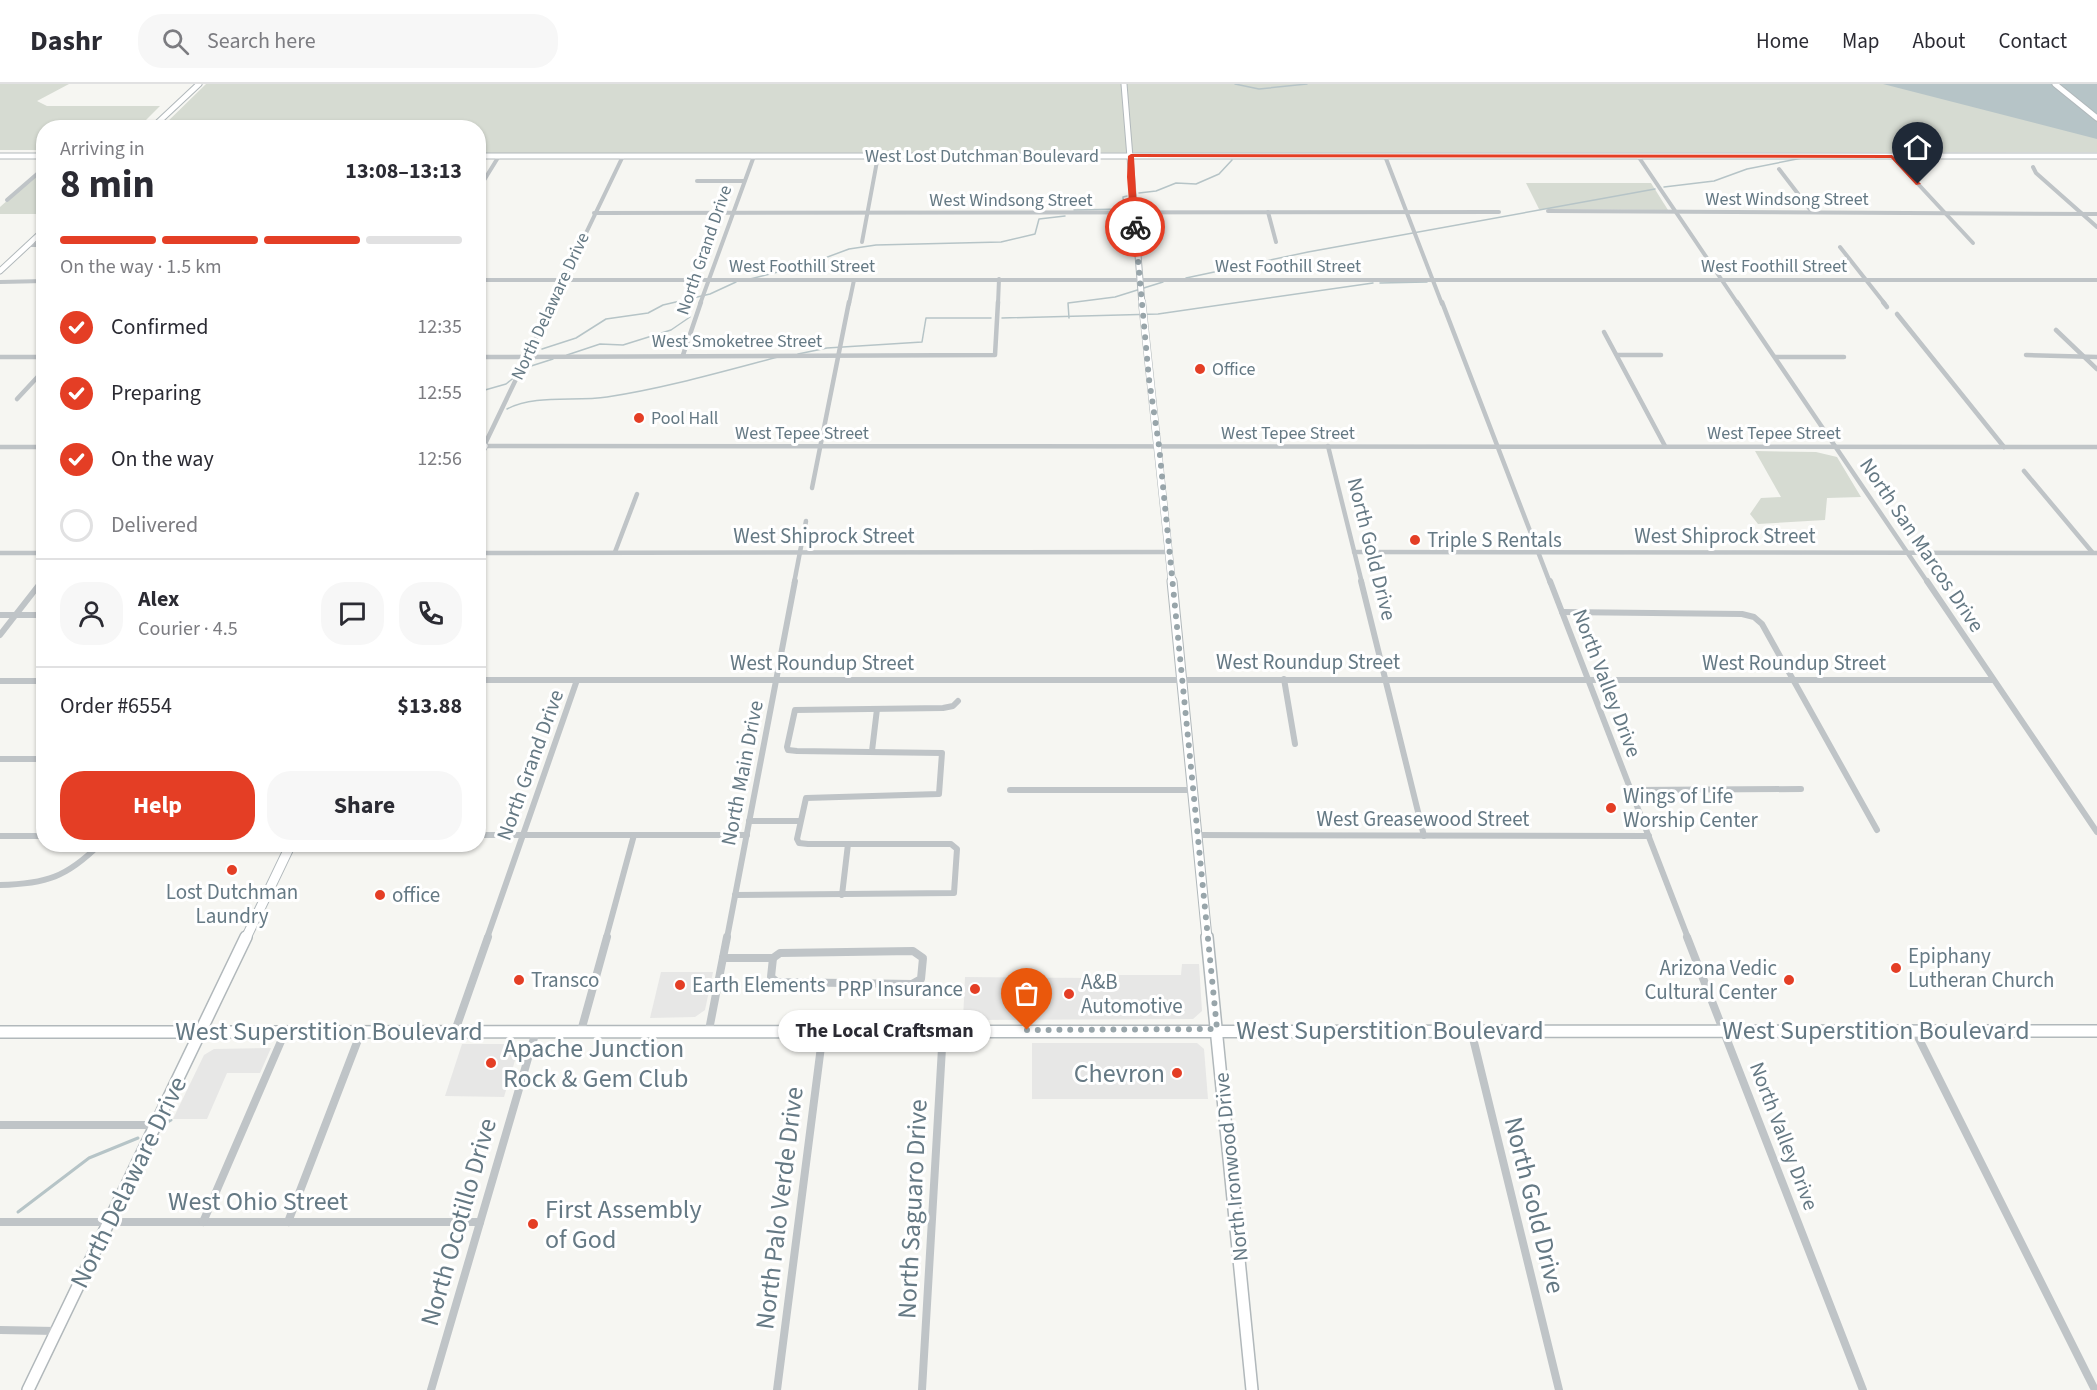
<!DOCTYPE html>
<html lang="en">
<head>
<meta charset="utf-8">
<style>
	body { margin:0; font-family:"Source Sans 3",sans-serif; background:#f7f7f7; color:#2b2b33; height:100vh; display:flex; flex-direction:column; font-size:22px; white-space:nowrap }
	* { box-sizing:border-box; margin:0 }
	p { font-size:20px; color:#7c7c81 }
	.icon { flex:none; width:33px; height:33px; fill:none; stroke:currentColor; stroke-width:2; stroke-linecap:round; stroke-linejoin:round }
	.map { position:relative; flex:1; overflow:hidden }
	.side { position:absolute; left:36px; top:36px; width:450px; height:732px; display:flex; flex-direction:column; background:#fff; border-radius:24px; box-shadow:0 2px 4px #0004 }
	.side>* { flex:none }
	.pin { position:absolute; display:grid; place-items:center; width:51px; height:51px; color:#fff; margin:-62px -26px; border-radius:50% 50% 50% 0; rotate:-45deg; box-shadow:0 0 6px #0007 }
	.pin .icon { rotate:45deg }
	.courier { position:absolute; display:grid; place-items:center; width:60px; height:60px; margin:-30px; border:4px solid #e43e25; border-radius:50%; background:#fff; color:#222; box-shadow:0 2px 8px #0007 }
	.bubble { position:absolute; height:42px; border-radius:21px; background:#fff; box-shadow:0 2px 4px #0004; font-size:20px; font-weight:700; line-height:42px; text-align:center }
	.summary em { font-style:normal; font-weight:700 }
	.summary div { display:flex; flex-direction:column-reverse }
	.summary { display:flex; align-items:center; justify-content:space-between; height:102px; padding:0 24px }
	h1 { font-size:39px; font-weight:700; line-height:45px }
	.bar { display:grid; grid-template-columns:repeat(4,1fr); gap:9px 6px; align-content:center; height:72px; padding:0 24px }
	.bar i { height:8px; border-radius:4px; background:#e1e1e2 }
	.bar .selected { background:#e43e25 }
	.bar p { grid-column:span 4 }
	.line { display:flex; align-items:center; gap:15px; padding:0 24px; border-top:2px solid #e1e1e2 }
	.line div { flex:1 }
	.round { display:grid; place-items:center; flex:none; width:63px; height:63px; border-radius:24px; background:#f7f7f7 }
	ol { padding:0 24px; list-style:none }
	li { display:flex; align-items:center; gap:18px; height:66px }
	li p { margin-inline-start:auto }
	li .icon { padding:6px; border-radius:50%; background:#e43e25; color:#fff; stroke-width:4 }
	li:last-child { color:#7c7c81 }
	li i { width:33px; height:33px; border:3px solid #e1e1e2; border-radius:50% }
	.button { display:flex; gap:12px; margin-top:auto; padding:12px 24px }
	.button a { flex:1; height:69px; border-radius:24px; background:#e43e25; color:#fff; font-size:24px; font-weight:700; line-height:69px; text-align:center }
	.button a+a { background:#f7f7f7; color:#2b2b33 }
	header { display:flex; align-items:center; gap:36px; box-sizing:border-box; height:84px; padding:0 30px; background:#fff; border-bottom:2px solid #e1e1e2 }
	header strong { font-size:28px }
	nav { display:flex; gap:33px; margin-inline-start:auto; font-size:21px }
	.search { width:420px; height:54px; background:#f7f7f7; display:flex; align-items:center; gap:15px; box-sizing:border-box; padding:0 21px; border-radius:24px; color:#7c7c81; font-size:22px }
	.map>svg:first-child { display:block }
	.built { fill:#e7e7e6 }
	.green { fill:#d6dbd2 }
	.water { fill:#b6c4c7 }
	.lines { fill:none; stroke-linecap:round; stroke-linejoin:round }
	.stream-far1 { stroke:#b6c4c7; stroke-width:1.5 }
	.stream { stroke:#b6c4c7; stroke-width:3 }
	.secondary-far3-casing { stroke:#b1b8bb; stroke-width:7 }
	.secondary-far2-casing { stroke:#b1b8bb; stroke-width:8 }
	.secondary-far1-casing { stroke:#b1b8bb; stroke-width:11 }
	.secondary-casing { stroke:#b1b8bb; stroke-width:14 }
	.street-far3 { stroke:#bfc4c7; stroke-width:4 }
	.street-far2 { stroke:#bfc4c7; stroke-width:4.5 }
	.street-far1 { stroke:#bfc4c7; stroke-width:6 }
	.street { stroke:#bfc4c7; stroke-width:8 }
	.secondary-far3 { stroke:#fff; stroke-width:5 }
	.secondary-far2 { stroke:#fff; stroke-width:7 }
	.secondary-far1 { stroke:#fff; stroke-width:9 }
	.secondary { stroke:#fff; stroke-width:11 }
	.route { fill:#e43e25 }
	.done { stroke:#98a5aa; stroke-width:6; stroke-dasharray:0 10.8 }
	.poi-dot { fill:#e43e25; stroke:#fff; stroke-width:2 }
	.labels { text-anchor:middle; stroke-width:6; stroke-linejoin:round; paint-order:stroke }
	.far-street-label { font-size:18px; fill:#657984; stroke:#fff }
	.far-poi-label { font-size:18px; fill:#657984; stroke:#fff; text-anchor:start }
	.street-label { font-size:21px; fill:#657984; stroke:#fff }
	.poi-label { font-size:21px; fill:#657984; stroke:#fff; text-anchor:start }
	.near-street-label { font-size:26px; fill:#657984; stroke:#fff }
	.near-poi-label { font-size:26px; fill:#657984; stroke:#fff; text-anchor:start }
</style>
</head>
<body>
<header>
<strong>Dashr</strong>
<div class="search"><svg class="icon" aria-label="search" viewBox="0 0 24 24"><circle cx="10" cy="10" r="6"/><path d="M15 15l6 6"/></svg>Search here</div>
<nav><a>Home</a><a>Map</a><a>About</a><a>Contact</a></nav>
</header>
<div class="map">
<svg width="2097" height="1306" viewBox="0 0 2097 1306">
	<rect width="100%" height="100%" fill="#f6f6f2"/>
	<!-- built -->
	<g class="built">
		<path d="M1182 880H1199L1202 927 1193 935 963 936 965 893 1098 894V903H1109V891H1181Z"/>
		<path d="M661 888H713L705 926 695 933 650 934Z"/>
		<path d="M1032 959H1197L1204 965 1208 1015H1032Z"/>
		<path d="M462 960H517L519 963 504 1013 445 1012Z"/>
		<path d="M271 964 260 989H227L207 1035H173L204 971 214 965Z"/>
	</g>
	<!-- green -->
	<g class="green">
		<path d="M0 0H69L37 17 47 22H160L139 43 44 44 43 66H0Z"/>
		<path d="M206 0H2047L2097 40V68L479 69 478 44H161Z"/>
		<path d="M43 85V130H0V123Z"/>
		<path d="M1526 99H1651L1668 126 1539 125Z"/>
		<path d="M1755 367 1816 368 1837 373 1861 413 1827 414 1825 436 1758 440 1750 430 1761 414 1781 413Z"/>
	</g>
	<!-- water -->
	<path class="water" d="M1883 0H2097V55Z"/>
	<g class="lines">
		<!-- stream-far1 -->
		<g class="stream-far1">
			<path d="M1235 0 1259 5 1307 0"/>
			<path d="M1664 103 1714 97 1747 85 1802 74"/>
			<path d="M1139 109 1156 107 1176 99 1196 100 1219 90 1232 76"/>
			<path d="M1074 126 1121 125 1124 124 1123 113 1127 112"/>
			<path d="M1186 194 1308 168 1655 105"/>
			<path d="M750 195 806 181 849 165 876 161 1001 158 1035 150 1039 135 1065 132"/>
			<path d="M1380 199 1427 198"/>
			<path d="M1002 234 1158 230 1373 199"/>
			<path d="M1069 234 1068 219 1115 213 1163 198"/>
			<path d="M542 265 576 254 606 235 648 229 663 221 710 210 736 198"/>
			<path d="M798 270 827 264 922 258 926 234H991"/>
			<path d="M567 271 600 260 623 261 671 246 690 233"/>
			<path d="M520 289 528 283 553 275"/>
			<path d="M478 308 506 300 516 292"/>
			<path d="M507 325C535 310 575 318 607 313 665 304 721 288 778 273"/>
		</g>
		<!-- stream -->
		<g class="stream">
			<path d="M161 1042 171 1036"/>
			<path d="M18 1128 89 1074 138 1054"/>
		</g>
		<defs>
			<g id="secondary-far3">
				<path d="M1124 0 1142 220"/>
				<path d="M2055 0 2097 34"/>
				<path d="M152 44 199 0"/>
				<path d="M0 72H44"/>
				<path d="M478 72H2097"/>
				<path d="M0 187 44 146"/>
			</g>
			<g id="secondary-far2">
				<path d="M1142 218 1172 499"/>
				<path d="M478 373 484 362"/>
			</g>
			<g id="secondary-far1">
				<path d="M1172 497 1207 854"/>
				<path d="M246 854 291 760"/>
			</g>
			<g id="secondary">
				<path d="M1207 853 1252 1306"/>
				<path d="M0 948 2097 947"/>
				<path d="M28 1306 246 853"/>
			</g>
		</defs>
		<!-- secondary-far3 casing -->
		<use href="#secondary-far3" class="secondary-far3-casing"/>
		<!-- secondary-far2 casing -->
		<use href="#secondary-far2" class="secondary-far2-casing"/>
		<!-- secondary-far1 casing -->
		<use href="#secondary-far1" class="secondary-far1-casing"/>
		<!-- secondary casing -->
		<use href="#secondary" class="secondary-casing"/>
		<!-- street-far3 -->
		<g class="street-far3">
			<path d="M1385 72 1442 220"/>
			<path d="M1638 72 1738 220"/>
			<path d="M1892 72 1973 159"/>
			<path d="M2033 83 2036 89 2097 143"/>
			<path d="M1779 85 1812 128"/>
			<path d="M697 97H744"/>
			<path d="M478 106 499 72"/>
			<path d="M7 116 44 84"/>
			<path d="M1548 127 2097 130"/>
			<path d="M1268 128 1276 158"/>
			<path d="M594 129 1499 128"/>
			<path d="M862 158 878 72"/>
			<path d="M27 161H44"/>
			<path d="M1840 163 1885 220"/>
			<path d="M478 196H2097"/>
			<path d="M0 198 44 197"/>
			<path d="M552 220 623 72"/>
			<path d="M700 220 754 72"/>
			<path d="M849 220 854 196"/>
			<path d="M998 220 999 195"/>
		</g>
		<!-- street-far2 -->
		<g class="street-far2">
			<path d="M1442 218 1550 499"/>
			<path d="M1737 218 1928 499"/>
			<path d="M1883 218 1887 223"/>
			<path d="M1897 230 2004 363"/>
			<path d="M2056 246 2097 285"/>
			<path d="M1604 248 1665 362"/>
			<path d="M683 271 701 218"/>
			<path d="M1617 271H1661"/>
			<path d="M2026 271 2097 273"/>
			<path d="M0 273H44"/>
			<path d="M478 273 995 271 998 218"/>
			<path d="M1775 273H1844"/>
			<path d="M17 315 44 286"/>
			<path d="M478 362 2097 363"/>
			<path d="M484 362 553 218"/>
			<path d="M1328 362 1362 499"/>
			<path d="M0 363H44"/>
			<path d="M2024 387 2092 468"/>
			<path d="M812 404 849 218"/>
			<path d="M615 468 637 410"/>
			<path d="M1354 468 2097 469"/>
			<path d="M0 469H44"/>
			<path d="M478 469 1169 468"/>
			<path d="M41 499 44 495"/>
			<path d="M794 499 806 437"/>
		</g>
		<!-- street-far1 -->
		<g class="street-far1">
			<path d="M1361 497 1424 752"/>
			<path d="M1550 497 1688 854"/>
			<path d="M1927 497 2097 748"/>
			<path d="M1562 528 1742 530 1754 533 1762 540 1877 746"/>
			<path d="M0 531H44"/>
			<path d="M0 551 42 497"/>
			<path d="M1284 595 1295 660"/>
			<path d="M478 596H1993"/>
			<path d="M0 597H44"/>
			<path d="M872 667 877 625"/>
			<path d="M0 675H44"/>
			<path d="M1010 706H1193"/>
			<path d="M1631 706 1801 705"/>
			<path d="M749 737H800"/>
			<path d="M478 751H747"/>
			<path d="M1197 751 1649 752"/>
			<path d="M0 752H44"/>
			<path d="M0 801C46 800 67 793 100 760"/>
			<path d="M735 811 954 809 957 765 951 760H808L799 759 797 755 806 714 939 710 942 669 797 667 788 666 787 663 795 626 943 624 953 622 958 617"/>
			<path d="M842 811 848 760"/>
			<path d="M487 854 577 596"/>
			<path d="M606 854 634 751"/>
			<path d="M727 854 795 497"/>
		</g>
		<!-- street -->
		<g class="street">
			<path d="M1687 853 1863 1306"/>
			<path d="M913 867 923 874 921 895 912 900 777 898 771 893 773 874 780 869Z"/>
			<path d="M723 874H773"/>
			<path d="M709 946 727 853"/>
			<path d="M1471 946 1559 1306"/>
			<path d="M455 947 488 853"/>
			<path d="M581 947 607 853"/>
			<path d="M1915 947 2095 1306"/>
			<path d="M0 1041H155"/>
			<path d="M0 1138H480"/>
			<path d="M203 1138 285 948"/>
			<path d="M288 1138 361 948"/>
			<path d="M0 1246 56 1247"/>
			<path d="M431 1306 536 947"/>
			<path d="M777 1306 823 947"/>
			<path d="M922 1306 943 947"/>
		</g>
		<!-- secondary-far3 -->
		<use href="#secondary-far3" class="secondary-far3"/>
		<!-- secondary-far2 -->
		<use href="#secondary-far2" class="secondary-far2"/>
		<!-- secondary-far1 -->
		<use href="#secondary-far1" class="secondary-far1"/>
		<!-- secondary -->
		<use href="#secondary" class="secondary"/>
	</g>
	<!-- route -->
	<path class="route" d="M1131 70 1892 71 1921 100 1916 101 1891 74 1134 73 1138 143 1135 145 1131 143 1127 93 1128 72Z"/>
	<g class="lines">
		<!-- done -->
		<path class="done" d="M1027 946 1217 945 1159 362 1149 295 1135 143"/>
	</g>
	<!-- markers -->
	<g class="poi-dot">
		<circle cx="1200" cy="285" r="6"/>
		<circle cx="639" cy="334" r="6"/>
		<circle cx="1415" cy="456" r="6"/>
		<circle cx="1611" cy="724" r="6"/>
		<circle cx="232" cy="786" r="6"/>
		<circle cx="380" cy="811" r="6"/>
		<circle cx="1896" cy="884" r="6"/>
		<circle cx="519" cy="896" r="6"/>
		<circle cx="1789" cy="896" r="6"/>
		<circle cx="680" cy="901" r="6"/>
		<circle cx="975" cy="905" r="6"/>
		<circle cx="1069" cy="910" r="6"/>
		<circle cx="491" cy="979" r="6"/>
		<circle cx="1177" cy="989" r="6"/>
		<circle cx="533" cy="1140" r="6"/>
	</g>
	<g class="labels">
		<!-- far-street labels -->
		<g class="far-street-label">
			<text x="982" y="78">West Lost Dutchman Boulevard</text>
			<text x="1787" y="121">West Windsong Street</text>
			<text x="1011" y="122">West Windsong Street</text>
			<text transform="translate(704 166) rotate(-71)" y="6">North Grand Drive</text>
			<text x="802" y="188">West Foothill Street</text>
			<text x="1288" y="188">West Foothill Street</text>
			<text x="1774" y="188">West Foothill Street</text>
			<text transform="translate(550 222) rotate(-65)" y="6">North Delaware Drive</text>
			<text x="737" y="263">West Smoketree Street</text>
			<text x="802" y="355">West Tepee Street</text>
			<text x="1288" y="355">West Tepee Street</text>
			<text x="1774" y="355">West Tepee Street</text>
		</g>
		<!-- far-poi labels -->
		<g class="far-poi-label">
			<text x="1212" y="291">Office</text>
			<text x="651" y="340">Pool Hall</text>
		</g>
		<!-- street labels -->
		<g class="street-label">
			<text x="824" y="459">West Shiprock Street</text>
			<text x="1725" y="459">West Shiprock Street</text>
			<text transform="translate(1922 461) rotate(56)" y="7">North San Marcos Drive</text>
			<text transform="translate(1372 465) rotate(76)" y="7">North Gold Drive</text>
			<text x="1308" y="585">West Roundup Street</text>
			<text x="822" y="586">West Roundup Street</text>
			<text x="1794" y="586">West Roundup Street</text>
			<text transform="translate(1607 599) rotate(69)" y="7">North Valley Drive</text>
			<text transform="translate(530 681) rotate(-70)" y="7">North Grand Drive</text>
			<text transform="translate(742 689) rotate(-79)" y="7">North Main Drive</text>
			<text x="1423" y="742">West Greasewood Street</text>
			<text transform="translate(1784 1052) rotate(69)" y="7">North Valley Drive</text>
			<text transform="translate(1231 1083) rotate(-96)" y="7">North Ironwood Drive</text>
		</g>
		<!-- poi labels -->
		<g class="poi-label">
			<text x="1427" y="463">Triple S Rentals</text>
			<text x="1623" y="719">Wings of Life<tspan x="1623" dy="24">Worship Center</tspan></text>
			<text x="232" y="815" text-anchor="middle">Lost Dutchman<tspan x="232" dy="24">Laundry</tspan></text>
			<text x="392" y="818">office</text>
			<text x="1908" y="879">Epiphany<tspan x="1908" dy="24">Lutheran Church</tspan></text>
			<text x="1777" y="891" text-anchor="end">Arizona Vedic<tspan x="1777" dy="24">Cultural Center</tspan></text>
			<text x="531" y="903">Transco</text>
			<text x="1081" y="905">A&amp;B<tspan x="1081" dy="24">Automotive</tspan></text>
			<text x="692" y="908">Earth Elements</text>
			<text x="963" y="912" text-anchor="end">PRP Insurance</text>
		</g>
		<!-- near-street labels -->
		<g class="near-street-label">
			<text x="1390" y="955">West Superstition Boulevard</text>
			<text x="1876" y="955">West Superstition Boulevard</text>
			<text x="329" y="956">West Superstition Boulevard</text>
			<text transform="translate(128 1098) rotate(-64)" y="9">North Delaware Drive</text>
			<text x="258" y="1126">West Ohio Street</text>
			<text transform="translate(1535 1121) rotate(76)" y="9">North Gold Drive</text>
			<text transform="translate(779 1124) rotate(-83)" y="9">North Palo Verde Drive</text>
			<text transform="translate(912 1125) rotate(-87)" y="9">North Saguaro Drive</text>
			<text transform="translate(458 1138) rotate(-74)" y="9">North Ocotillo Drive</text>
		</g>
		<!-- near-poi labels -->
		<g class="near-poi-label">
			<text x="503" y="973">Apache Junction<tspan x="503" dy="30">Rock &amp; Gem Club</tspan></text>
			<text x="1165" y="998" text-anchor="end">Chevron</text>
			<text x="545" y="1134">First Assembly<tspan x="545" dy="30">of God</tspan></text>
		</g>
	</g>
</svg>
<div class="pin" style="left:1027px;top:946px;background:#ea580c"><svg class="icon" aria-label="bag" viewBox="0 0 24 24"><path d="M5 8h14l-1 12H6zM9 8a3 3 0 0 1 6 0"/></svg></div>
<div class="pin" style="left:1918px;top:100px;background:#1f2937"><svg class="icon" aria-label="home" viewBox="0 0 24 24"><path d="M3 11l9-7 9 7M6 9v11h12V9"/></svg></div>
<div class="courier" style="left:1135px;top:143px"><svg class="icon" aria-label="bike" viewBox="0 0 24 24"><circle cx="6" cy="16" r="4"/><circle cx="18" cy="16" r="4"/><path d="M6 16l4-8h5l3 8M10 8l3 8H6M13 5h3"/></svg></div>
<div class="bubble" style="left:778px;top:926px;width:213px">The Local Craftsman</div>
<section class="side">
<div class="summary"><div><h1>8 min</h1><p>Arriving in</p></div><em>13:08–13:13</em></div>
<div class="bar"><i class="selected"></i><i class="selected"></i><i class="selected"></i><i></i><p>On the way · 1.5 km</p></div>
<ol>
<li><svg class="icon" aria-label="check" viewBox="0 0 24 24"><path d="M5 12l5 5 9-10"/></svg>Confirmed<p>12:35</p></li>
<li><svg class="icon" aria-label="check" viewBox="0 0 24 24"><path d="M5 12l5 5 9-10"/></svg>Preparing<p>12:55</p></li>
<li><svg class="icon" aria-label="check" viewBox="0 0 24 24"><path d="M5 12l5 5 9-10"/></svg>On the way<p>12:56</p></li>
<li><i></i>Delivered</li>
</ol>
<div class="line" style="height:108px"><a class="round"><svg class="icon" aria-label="person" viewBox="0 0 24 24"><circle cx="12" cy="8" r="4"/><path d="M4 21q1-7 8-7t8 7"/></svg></a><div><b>Alex</b><p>Courier · 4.5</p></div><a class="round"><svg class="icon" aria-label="chat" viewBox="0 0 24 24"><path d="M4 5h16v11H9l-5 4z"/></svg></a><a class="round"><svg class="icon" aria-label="phone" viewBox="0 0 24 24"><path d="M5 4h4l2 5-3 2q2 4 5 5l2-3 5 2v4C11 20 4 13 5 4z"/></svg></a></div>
<div class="line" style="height:78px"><div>Order #6554</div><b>$13.88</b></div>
<div class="button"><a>Help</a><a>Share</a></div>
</section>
</div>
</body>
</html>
